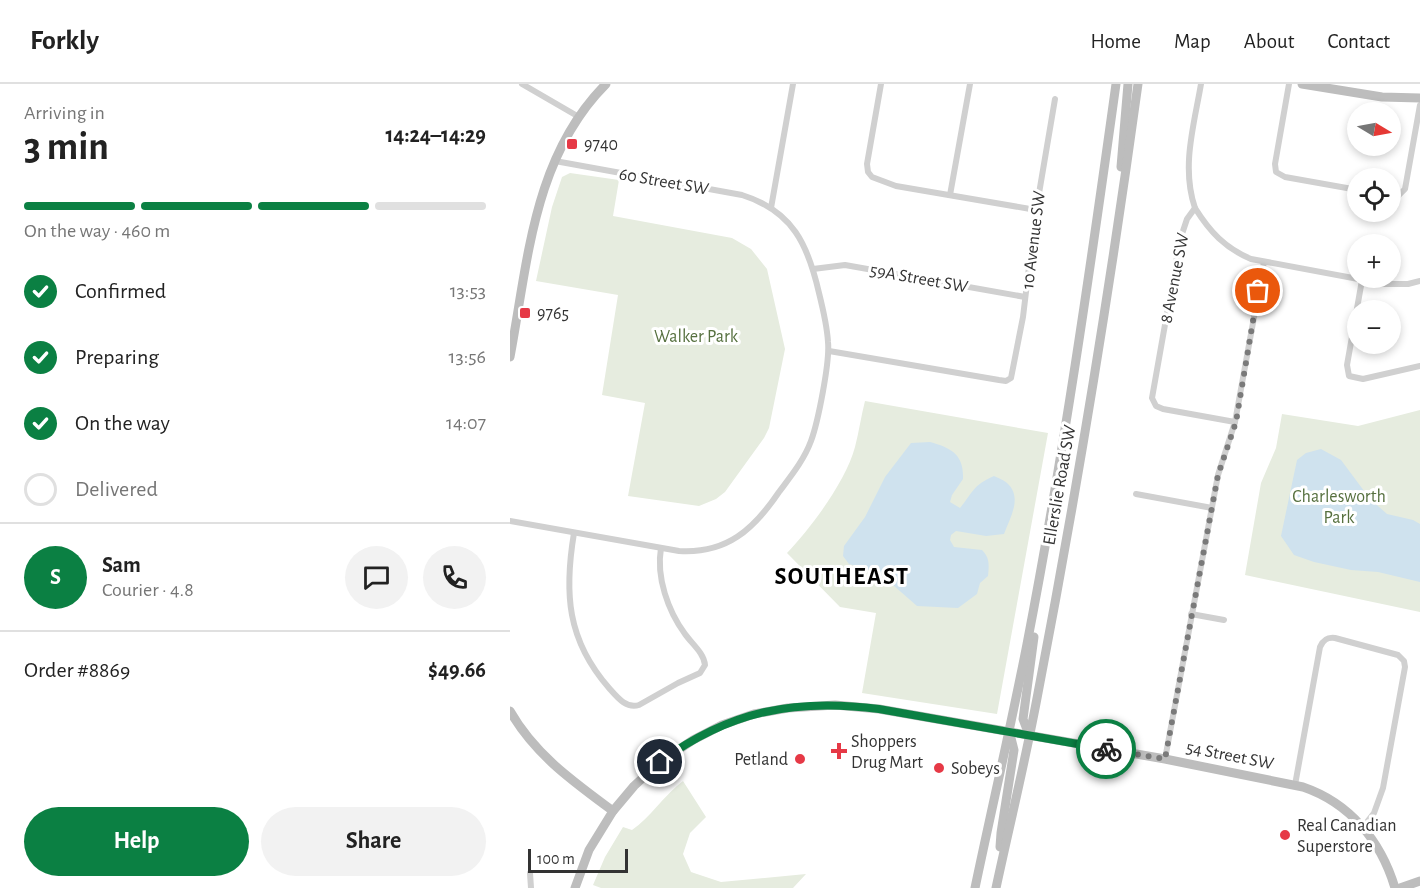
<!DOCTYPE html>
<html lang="en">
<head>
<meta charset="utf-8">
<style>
	body { margin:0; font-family:"Alegreya Sans",sans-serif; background:#f2f2f2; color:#222; height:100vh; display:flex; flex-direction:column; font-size:22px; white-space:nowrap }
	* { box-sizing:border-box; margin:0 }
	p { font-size:20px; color:#767676 }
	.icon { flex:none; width:33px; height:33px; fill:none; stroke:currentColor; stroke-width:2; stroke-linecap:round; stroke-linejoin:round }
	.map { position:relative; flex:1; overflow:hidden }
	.sheet { display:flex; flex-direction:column; background:#fff; width:510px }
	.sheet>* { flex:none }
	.needle { width:39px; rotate:100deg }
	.tools { position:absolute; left:837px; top:18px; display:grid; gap:12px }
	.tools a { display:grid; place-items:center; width:54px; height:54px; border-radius:50%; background:#fff; box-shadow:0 3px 9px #0003; font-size:30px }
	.scale { position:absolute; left:18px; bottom:15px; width:100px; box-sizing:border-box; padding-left:6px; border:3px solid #333; border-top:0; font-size:16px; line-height:21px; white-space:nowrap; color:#333; -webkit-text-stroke:4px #fff; paint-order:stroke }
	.pin { position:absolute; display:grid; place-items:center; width:51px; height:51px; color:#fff; margin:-26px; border:3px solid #fff; border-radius:50%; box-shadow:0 2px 6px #0007 }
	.courier { position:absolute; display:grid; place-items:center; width:60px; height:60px; margin:-30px; border:4px solid #0b8043; border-radius:50%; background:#fff; color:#222; box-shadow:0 2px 8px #0007 }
	.headline em { font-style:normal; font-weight:700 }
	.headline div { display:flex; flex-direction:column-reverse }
	.headline { display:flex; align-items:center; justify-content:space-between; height:102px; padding:0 24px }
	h1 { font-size:39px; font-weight:700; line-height:45px }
	.bar { display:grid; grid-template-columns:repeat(4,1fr); gap:9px 6px; align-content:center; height:72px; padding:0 24px }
	.bar i { height:8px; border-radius:4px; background:#e0e0e0 }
	.bar .active { background:#0b8043 }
	.bar p { grid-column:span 4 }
	.line { display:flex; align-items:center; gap:15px; padding:0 24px; border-top:2px solid #e0e0e0 }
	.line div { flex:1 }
	.round { display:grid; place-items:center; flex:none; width:63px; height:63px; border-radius:32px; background:#f2f2f2 }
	ol { padding:0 24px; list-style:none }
	li { display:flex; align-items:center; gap:18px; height:66px }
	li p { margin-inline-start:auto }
	li .icon { padding:6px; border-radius:50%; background:#0b8043; color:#fff; stroke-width:4 }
	li:last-child { color:#767676 }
	li i { width:33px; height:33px; border:3px solid #e0e0e0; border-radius:50% }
	.button { display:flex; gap:12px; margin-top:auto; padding:12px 24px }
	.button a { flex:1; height:69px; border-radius:36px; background:#0b8043; color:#fff; font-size:24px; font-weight:700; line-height:69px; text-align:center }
	.button a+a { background:#f2f2f2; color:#222 }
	header { display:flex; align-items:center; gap:36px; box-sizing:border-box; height:84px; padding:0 30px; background:#fff; border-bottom:2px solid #e0e0e0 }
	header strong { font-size:28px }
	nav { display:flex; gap:33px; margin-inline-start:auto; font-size:21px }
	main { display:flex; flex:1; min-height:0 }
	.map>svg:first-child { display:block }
	.green { fill:#e6ecdf }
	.water { fill:#cfe2ee }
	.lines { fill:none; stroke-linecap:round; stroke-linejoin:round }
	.street { stroke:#d0d0d0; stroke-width:6 }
	.secondary { stroke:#bdbdbd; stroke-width:9 }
	.done { stroke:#7a7a7a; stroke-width:6; stroke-dasharray:0 10.8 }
	.route { stroke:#0b8043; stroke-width:8 }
	.poi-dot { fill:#e63946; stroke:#fff; stroke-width:2 }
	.labels { text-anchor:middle; stroke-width:6; stroke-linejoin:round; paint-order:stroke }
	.poi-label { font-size:18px; fill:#333; stroke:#fff; text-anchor:start }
	.street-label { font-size:18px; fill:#333; stroke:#fff }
	.park-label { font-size:18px; fill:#56703f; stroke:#fff }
	.district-label { font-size:24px; font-weight:bold; letter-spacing:1.5px; fill:#000; stroke:#fff }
</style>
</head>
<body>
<header>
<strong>Forkly</strong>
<nav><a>Home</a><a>Map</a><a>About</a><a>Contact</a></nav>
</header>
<main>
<section class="sheet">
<div class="headline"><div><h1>3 min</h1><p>Arriving in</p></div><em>14:24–14:29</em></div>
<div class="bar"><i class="active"></i><i class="active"></i><i class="active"></i><i></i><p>On the way · 460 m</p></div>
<ol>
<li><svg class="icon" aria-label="check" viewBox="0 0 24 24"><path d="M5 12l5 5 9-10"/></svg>Confirmed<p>13:53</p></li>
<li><svg class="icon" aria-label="check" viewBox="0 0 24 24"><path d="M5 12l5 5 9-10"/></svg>Preparing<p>13:56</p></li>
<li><svg class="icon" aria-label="check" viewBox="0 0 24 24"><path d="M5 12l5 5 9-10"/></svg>On the way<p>14:07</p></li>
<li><i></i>Delivered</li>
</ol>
<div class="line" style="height:108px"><b class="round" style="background:#0b8043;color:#fff">S</b><div><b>Sam</b><p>Courier · 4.8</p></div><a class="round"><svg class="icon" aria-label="chat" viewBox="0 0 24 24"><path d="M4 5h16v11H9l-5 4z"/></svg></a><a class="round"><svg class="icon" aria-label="phone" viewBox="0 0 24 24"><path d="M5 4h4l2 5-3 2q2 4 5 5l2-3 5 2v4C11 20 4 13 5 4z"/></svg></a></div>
<div class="line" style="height:78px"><div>Order #8869</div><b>$49.66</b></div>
<div class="button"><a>Help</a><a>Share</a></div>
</section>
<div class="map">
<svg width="910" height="804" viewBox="0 0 910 804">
	<rect width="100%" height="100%" fill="#fff"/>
	<!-- green -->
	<g class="green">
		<path d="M60 89 109 96 103 132 222 154 241 165 257 185 275 265 259 344 254 354 215 408 206 415 189 422 118 412 135 319 92 311 108 211 26 197 42 123 52 93Z"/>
		<path d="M355 317 538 349 487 630 352 609 366 529 330 523 277 469C301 444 336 397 345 363 349 348 351 332 355 317Z"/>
		<path d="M910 326V528L735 491 751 399 766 364 772 330 848 342Z"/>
		<path d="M173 697 196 733 180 749 173 770 181 788 211 798 296 790 283 804H91L83 801 95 773 113 743 122 746C140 734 154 711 173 697Z"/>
	</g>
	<!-- water -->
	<g class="water">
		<path d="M420 358C441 364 454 370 453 395L442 411 440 418 450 424C464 407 462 402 484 392 488 394 494 396 497 399 513 413 500 434 494 450L476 452 446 447 441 451 440 456 444 463 472 466C480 474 479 481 478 492L470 499 467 510 448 524 407 522 375 494 360 486 339 480 333 472 334 462 355 433 375 393 401 359Z"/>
		<path d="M811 365 831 376 860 415 877 430 903 436 910 440V498L868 488 841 486 804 478 784 471 771 452 787 376 796 369Z"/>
	</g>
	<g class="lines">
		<!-- street -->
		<g class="street">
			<path d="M12 0 69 33"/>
			<path d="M371 0 357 80 358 88 362 93 386 102 526 126"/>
			<path d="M691 0C684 41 671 83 685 124L677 135 670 156 642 314 646 322 653 325 725 338"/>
			<path d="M779 0 765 80 766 88 775 93 848 106"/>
			<path d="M440 111 460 0"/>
			<path d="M880 112H888L895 105 910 21"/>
			<path d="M261 124 283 0"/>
			<path d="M685 124C700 148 715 164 741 175L875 200H898L910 197"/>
			<path d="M303 185 335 181 515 213"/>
			<path d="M852 196 837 281 839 292 853 295 910 282"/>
			<path d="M319 267 489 296 496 297 501 294 513 233 525 133 545 15"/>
			<path d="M626 410 702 424"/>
			<path d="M0 437 169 467C217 470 244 445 269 408 281 392 294 376 301 357 308 338 320 278 318 258 317 241 313 225 309 209 298 161 283 127 232 111L45 77"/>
			<path d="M64 449C54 509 57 556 99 604 107 613 116 625 129 621L168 599 190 589 195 581C194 569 182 560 175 550 158 527 146 493 151 464"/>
			<path d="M681 530 714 536"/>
			<path d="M655 675 708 391 725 338 754 178"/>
			<path d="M785 701 810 563C813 556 817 553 825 554L888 571 894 577 895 583 873 704 864 729 853 743"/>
			<path d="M20 789 21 804"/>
		</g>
		<!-- secondary -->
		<g class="secondary">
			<path d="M792 0 872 13 910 14"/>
			<path d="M611 83 618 0"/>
			<path d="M0 273C18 178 23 73 96 0"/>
			<path d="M0 627C25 671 64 698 103 727"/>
			<path d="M519 651 513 635 524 553"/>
			<path d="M490 763 491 749 504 666 500 650"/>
			<path d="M65 804 79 766 103 727 124 702 150 678 183 656 212 641 244 630 278 624 325 621 369 625 655 675 793 703C840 719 871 757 885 804"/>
			<path d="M465 804C482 723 501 642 517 560 553 374 580 187 606 0"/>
			<path d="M486 804C500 739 516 674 528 609 567 407 600 204 628 0"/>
			<path d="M890 804 910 797"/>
		</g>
	</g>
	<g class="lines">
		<!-- done -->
		<path class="done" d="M596 665 655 675 708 391 726 338 748 207"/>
		<!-- route -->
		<path class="route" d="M150 678C219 627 285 614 369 625L596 665"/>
	</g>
	<!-- markers -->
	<g class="poi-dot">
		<rect x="56" y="54" width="12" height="12" rx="3"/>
		<rect x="9" y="223" width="12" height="12" rx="3"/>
		<path d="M326 658h6v6h6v6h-6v6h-6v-6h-6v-6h6z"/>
		<circle cx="290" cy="675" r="6"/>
		<circle cx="429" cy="684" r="6"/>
		<circle cx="775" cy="751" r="6"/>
	</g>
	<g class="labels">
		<!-- poi labels -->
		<g class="poi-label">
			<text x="74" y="66">9740</text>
			<text x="27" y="235">9765</text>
			<text x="341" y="663">Shoppers<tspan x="341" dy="21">Drug Mart</tspan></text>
			<text x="278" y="681" text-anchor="end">Petland</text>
			<text x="441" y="690">Sobeys</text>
			<text x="787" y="747">Real Canadian<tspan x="787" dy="21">Superstore</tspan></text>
		</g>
		<!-- street labels -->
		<g class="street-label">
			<text transform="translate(154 97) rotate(10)" y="6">60 Street SW</text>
			<text transform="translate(523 156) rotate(-83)" y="6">10 Avenue SW</text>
			<text transform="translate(409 194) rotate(10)" y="6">59A Street SW</text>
			<text transform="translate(664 194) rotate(-79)" y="6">8 Avenue SW</text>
			<text transform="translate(549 401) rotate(-80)" y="6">Ellerslie Road SW</text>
			<text transform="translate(720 671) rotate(11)" y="6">54 Street SW</text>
		</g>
		<!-- park labels -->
		<g class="park-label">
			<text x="186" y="258">Walker Park</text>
			<text x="829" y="418">Charlesworth<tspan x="829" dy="21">Park</tspan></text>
		</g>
		<!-- district labels -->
		<g class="district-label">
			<text x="332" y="500">SOUTHEAST</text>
		</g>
	</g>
</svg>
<div class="tools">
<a><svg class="needle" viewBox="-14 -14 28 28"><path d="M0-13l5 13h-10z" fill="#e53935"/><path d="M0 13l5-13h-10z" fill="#767676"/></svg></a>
<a><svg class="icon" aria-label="locate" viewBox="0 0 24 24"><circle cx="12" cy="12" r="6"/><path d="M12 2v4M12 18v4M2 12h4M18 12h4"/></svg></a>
<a>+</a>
<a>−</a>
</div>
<div class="scale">100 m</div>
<div class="pin" style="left:748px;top:207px;background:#ea580c"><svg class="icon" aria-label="bag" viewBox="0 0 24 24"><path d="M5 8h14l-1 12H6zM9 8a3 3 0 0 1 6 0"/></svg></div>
<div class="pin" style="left:150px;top:678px;background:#1f2937"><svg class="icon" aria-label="home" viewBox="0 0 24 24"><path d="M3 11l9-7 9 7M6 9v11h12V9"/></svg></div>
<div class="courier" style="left:596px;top:665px"><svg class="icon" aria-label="bike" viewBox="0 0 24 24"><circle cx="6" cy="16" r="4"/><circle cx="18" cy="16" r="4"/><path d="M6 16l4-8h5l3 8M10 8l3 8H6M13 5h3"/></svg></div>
</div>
</main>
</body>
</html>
